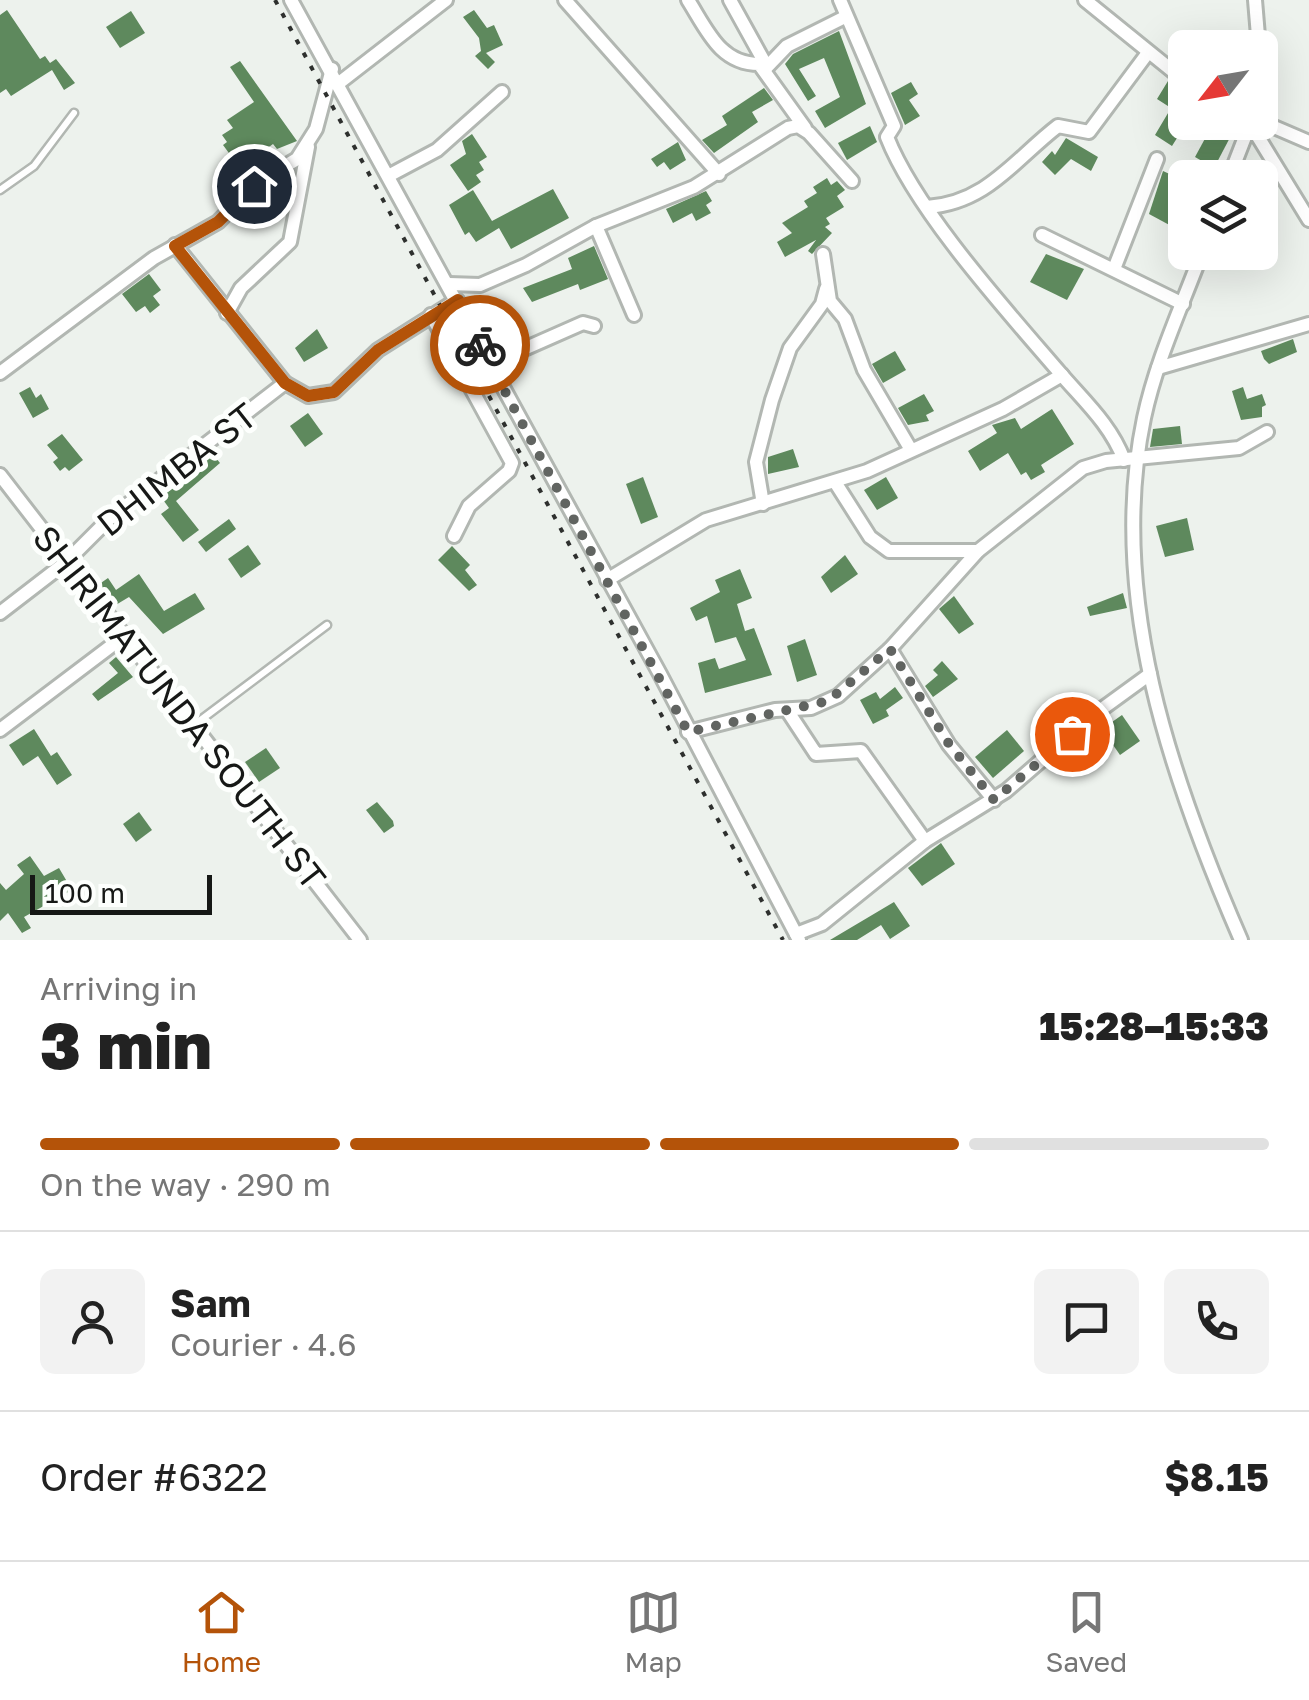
<!DOCTYPE html>
<html lang="en">
<head>
<meta charset="utf-8">
<style>
	body { margin:0; font-family:"Golos Text",sans-serif; background:#f2f2f2; color:#222; height:100vh; display:flex; flex-direction:column; font-size:38px; white-space:nowrap }
	* { box-sizing:border-box; margin:0 }
	p { font-size:32px; color:#767676 }
	.icon { flex:none; width:55px; height:55px; fill:none; stroke:currentColor; stroke-width:2; stroke-linecap:round; stroke-linejoin:round }
	.map { position:relative; height:940px; overflow:hidden }
	.details { display:flex; flex-direction:column; background:#fff; flex:1 }
	.details>* { flex:none }
	.needle { width:65px; rotate:239deg }
	.buttons { position:absolute; left:1168px; top:30px; display:grid; gap:20px }
	.buttons a { display:grid; place-items:center; width:110px; height:110px; border-radius:15px; background:#fff; box-shadow:0 10px 40px #0002; font-size:50px }
	.scale { position:absolute; left:30px; bottom:25px; width:182px; box-sizing:border-box; padding-left:10px; border:5px solid #161816; border-top:0; font-size:28px; line-height:35px; white-space:nowrap; color:#161816; -webkit-text-stroke:8px #fdfffd; paint-order:stroke }
	.pin { position:absolute; display:grid; place-items:center; width:85px; height:85px; color:#fff; margin:-42px; border:5px solid #fff; border-radius:50%; box-shadow:0 2px 10px #0007 }
	.courier { position:absolute; display:grid; place-items:center; width:100px; height:100px; margin:-50px; border:8px solid #b45309; border-radius:50%; background:#fff; color:#222; box-shadow:0 2px 12px #0007 }
	.headline em { font-style:normal; font-weight:800 }
	.headline div { display:flex; flex-direction:column-reverse }
	.headline { display:flex; align-items:center; justify-content:space-between; height:170px; padding:0 40px }
	h1 { font-size:65px; font-weight:800; line-height:75px }
	.bar { display:grid; grid-template-columns:repeat(4,1fr); gap:15px 10px; align-content:center; height:120px; padding:0 40px }
	.bar i { height:12px; border-radius:8px; background:#e0e0e0 }
	.bar .current { background:#b45309 }
	.bar p { grid-column:span 4 }
	.line { display:flex; align-items:center; gap:25px; padding:0 40px; border-top:2px solid #e0e0e0 }
	.line div { flex:1 }
	.round { display:grid; place-items:center; flex:none; width:105px; height:105px; border-radius:15px; background:#f2f2f2 }
	.menu { display:flex; justify-content:space-around; align-items:center; height:140px; border-top:2px solid #e0e0e0; background:#fff; font-size:28px; color:#767676 }
	.menu a { display:grid; justify-items:center; gap:5px }
	.menu .current { color:#b45309 }
	.map>svg:first-child { display:block }
	.building { fill:#5e895d }
	.lines { fill:none; stroke-linecap:round; stroke-linejoin:round }
	.service-casing { stroke:#b2b7b2; stroke-width:11 }
	.minor-casing { stroke:#b2b7b2; stroke-width:18 }
	.service { stroke:#fff; stroke-width:6 }
	.minor { stroke:#fff; stroke-width:12 }
	.rail { stroke:#2e302e; stroke-width:4; stroke-dasharray:5 10; stroke-linecap:butt }
	.done { stroke:#616461; stroke-width:10; stroke-dasharray:0 18 }
	.route { stroke:#b45309; stroke-width:12 }
	.labels { text-anchor:middle; stroke-width:10; stroke-linejoin:round; paint-order:stroke }
	.street-label { font-size:35px; fill:#161816; stroke:#fdfffd }
</style>
</head>
<body>
<div class="map">
<svg width="1309" height="940" viewBox="0 0 1309 940">
	<rect width="100%" height="100%" fill="#edf2ed"/>
	<!-- building -->
	<g class="building">
		<path d="M7 10 40 59 45 56 50 63 56 59 75 83 64 90 52 70 11 96 6 89 0 93V15Z"/>
		<path d="M474 10 487 28 494 25 503 45 486 53 495 62 488 69 475 56 481 51 479 38 463 17Z"/>
		<path d="M131 11 145 33 120 48 106 27Z"/>
		<path d="M839 31 866 104 825 128 815 111 840 97 824 58 799 69 816 96 808 101 785 64 793 54Z"/>
		<path d="M240 61 297 141 277 149 273 144 240 168 223 145 227 142 222 135 233 128 227 120 254 102 230 67Z"/>
		<path d="M1168 81 1185 91V109L1177 123 1184 127 1172 146 1155 135 1171 108 1157 99Z"/>
		<path d="M911 82 918 94 909 100 920 116 905 125 891 93Z"/>
		<path d="M764 88 773 100 752 112 758 122 714 153 702 140 727 125 722 116Z"/>
		<path d="M1214 122 1235 128 1214 168 1195 157Z"/>
		<path d="M870 126 877 142 847 160 838 143Z"/>
		<path d="M472 134 487 157 479 162 484 170 476 175 481 182 468 191 450 165 466 154 462 141Z"/>
		<path d="M1066 138 1098 157 1091 171 1071 159 1055 175 1042 162 1052 151 1055 155Z"/>
		<path d="M678 142 686 160 670 170 664 162 657 167 651 159Z"/>
		<path d="M1163 171 1185 181V207L1175 228 1149 214Z"/>
		<path d="M827 178 831 185 837 181 845 190 837 196 844 207 826 218 830 224 825 227 832 233 812 254 808 251 816 240 785 257 777 242 792 233 782 223 808 207 804 201 817 193 813 187Z"/>
		<path d="M553 189 569 218 511 249 499 228 476 242 469 232 465 235 449 205 473 190 492 221Z"/>
		<path d="M706 191 712 201 706 205 711 213 696 221 692 213 673 223 666 209Z"/>
		<path d="M594 246 608 279 580 290 578 284 532 302 523 288 572 269 568 258Z"/>
		<path d="M1046 254 1084 269 1067 300 1030 282Z"/>
		<path d="M149 274 161 290 153 296 160 305 150 313 145 306 136 312 122 294Z"/>
		<path d="M317 329 328 348 304 362 295 348Z"/>
		<path d="M1293 339 1297 352 1269 364 1264 359 1261 351Z"/>
		<path d="M895 351 906 370 883 383 872 364Z"/>
		<path d="M30 387 36 398 41 394 49 409 33 418 19 393Z"/>
		<path d="M1243 387 1247 399 1262 394 1266 405 1262 407V417L1241 420 1232 391Z"/>
		<path d="M924 394 934 411 926 415 929 421 908 425 898 408Z"/>
		<path d="M1052 409 1074 444 1041 465 1045 472 1031 480 1026 472 1021 475 1008 453 980 471 968 451 997 433 992 425 1015 418 1021 429Z"/>
		<path d="M308 413 323 434 305 447 290 426Z"/>
		<path d="M1180 426 1182 444 1150 447 1153 429Z"/>
		<path d="M62 434 83 460 69 471 65 467 60 471 53 462 58 458 47 445Z"/>
		<path d="M793 449 799 467 768 474V457Z"/>
		<path d="M212 453 220 463 176 501 199 530 183 542 161 514 169 508 161 497 204 466 201 463Z"/>
		<path d="M643 477 658 517 641 524 626 484Z"/>
		<path d="M886 477 898 498 877 510 864 490Z"/>
		<path d="M1187 518 1194 550 1165 557 1156 526Z"/>
		<path d="M229 519 236 529 206 552 198 542Z"/>
		<path d="M248 545 261 564 241 578 228 559Z"/>
		<path d="M452 546 470 565 465 570 477 585 469 591 438 560Z"/>
		<path d="M845 555 858 574 831 593 821 577Z"/>
		<path d="M740 569 752 598 737 604 745 631 754 628 772 675 705 693 698 663 715 658 719 669 746 660 736 637 715 643 707 616 696 621 690 608 720 592 715 580Z"/>
		<path d="M139 574 164 611 195 593 205 609 163 634 129 597 114 606 98 585 108 578 116 590Z"/>
		<path d="M1123 593 1127 608 1090 616 1087 607Z"/>
		<path d="M954 596 974 624 959 634 939 609Z"/>
		<path d="M805 639 817 675 797 682 787 646Z"/>
		<path d="M116 657 133 677 98 701 92 694 118 673 109 663Z"/>
		<path d="M942 661 958 679 933 697 925 686 938 675 933 670Z"/>
		<path d="M895 687 903 698 886 710 889 716 873 724 860 700 876 692 880 699Z"/>
		<path d="M1122 715 1140 741 1120 755 1102 729Z"/>
		<path d="M34 729 51 756 57 752 72 775 57 785 38 756 23 766 9 745Z"/>
		<path d="M1007 730 1024 751 993 778 975 757Z"/>
		<path d="M266 748 280 768 259 782 245 762Z"/>
		<path d="M377 802 393 821 394 826 384 833 366 810Z"/>
		<path d="M139 812 152 830 136 842 123 824Z"/>
		<path d="M941 843 955 864 922 886 908 868Z"/>
		<path d="M30 856 44 876 59 868 72 890 24 917 31 928 22 933 8 913 0 921V883L6 890 24 874 17 865Z"/>
		<path d="M894 902 910 926 890 939 881 925 857 940H830Z"/>
	</g>
	<g class="lines">
		<defs>
			<g id="service">
				<path d="M0 190 34 166 74 113"/>
				<path d="M194 725 327 625"/>
			</g>
			<g id="minor">
				<path d="M291 0 660 674 799 940"/>
				<path d="M565 0 719 174"/>
				<path d="M688 0C707 30 720 64 759 64L805 128"/>
				<path d="M730 0 766 65"/>
				<path d="M840 0 894 126 887 137C916 211 1007 311 1060 373 1084 401 1111 425 1124 460"/>
				<path d="M1085 0 1185 81"/>
				<path d="M1255 0 1259 48"/>
				<path d="M1260 58V88"/>
				<path d="M764 70 787 46 845 17"/>
				<path d="M339 83 446 0"/>
				<path d="M1260 121 1309 142"/>
				<path d="M1249 122 1309 220"/>
				<path d="M390 175 437 150 502 92"/>
				<path d="M1229 178 1250 124"/>
				<path d="M927 207C987 203 1015 159 1058 126L1089 132 1147 54"/>
				<path d="M596 226 634 315"/>
				<path d="M1042 235 1183 304"/>
				<path d="M175 245 285 383"/>
				<path d="M1202 252C1182 306 1156 361 1144 418 1107 595 1171 779 1241 940"/>
				<path d="M823 254 830 301 845 319 864 370 911 450"/>
				<path d="M1114 269 1157 159"/>
				<path d="M449 284 480 285 526 265 596 226 694 187 788 128 798 126 809 133 852 181"/>
				<path d="M227 313 241 288 290 242 308 147"/>
				<path d="M431 315 512 463 509 471 469 506 454 536"/>
				<path d="M490 364 583 323 594 326"/>
				<path d="M1158 368 1309 324"/>
				<path d="M0 373 154 258 218 222 254 185 297 159 316 129 332 69"/>
				<path d="M0 475 360 940"/>
				<path d="M835 482 870 537 889 551H978"/>
				<path d="M763 504 756 462 772 400 790 348 822 304 826 289"/>
				<path d="M607 580 706 520 867 471 1003 409 1062 375"/>
				<path d="M0 613 65 563 109 519 285 383 308 396 334 392 378 350 457 300"/>
				<path d="M890 649 949 745 994 800"/>
				<path d="M787 710 816 754 861 751 925 841"/>
				<path d="M0 730 123 637"/>
				<path d="M688 732 775 710 811 708 838 696 890 649 978 551 1083 468 1106 461 1239 448 1267 432"/>
				<path d="M796 934 822 924 925 841 1006 791 1095 714 1150 674"/>
			</g>
		</defs>
		<!-- service casing -->
		<use href="#service" class="service-casing"/>
		<!-- minor casing -->
		<use href="#minor" class="minor-casing"/>
		<!-- service -->
		<use href="#service" class="service"/>
		<!-- minor -->
		<use href="#minor" class="minor"/>
		<!-- rail -->
		<path class="rail" d="M275 0 783 940"/>
	</g>
	<g class="lines">
		<!-- done -->
		<path class="done" d="M480 345 688 732 828 701 890 649 949 744 994 800 1072 734"/>
		<!-- route -->
		<path class="route" d="M254 186 218 222 175 246 285 383 308 396 334 392 378 350 458 300 480 345"/>
	</g>
	<g class="labels">
		<!-- street labels -->
		<g class="street-label">
			<text transform="translate(177 470) rotate(-38)" y="12">DHIMBA ST</text>
			<text transform="translate(179 708) rotate(52)" y="12">SHIRIMATUNDA SOUTH ST</text>
		</g>
	</g>
</svg>
<div class="buttons">
<a><svg class="needle" viewBox="-14 -14 28 28"><path d="M0-13l5 13h-10z" fill="#e53935"/><path d="M0 13l5-13h-10z" fill="#767676"/></svg></a>
<a><svg class="icon" aria-label="layers" viewBox="0 0 24 24"><path d="M12 4l9 5-9 5-9-5zM3 14l9 5 9-5"/></svg></a>
</div>
<div class="scale">100 m</div>
<div class="pin" style="left:1072px;top:734px;background:#ea580c"><svg class="icon" aria-label="bag" viewBox="0 0 24 24"><path d="M5 8h14l-1 12H6zM9 8a3 3 0 0 1 6 0"/></svg></div>
<div class="pin" style="left:254px;top:186px;background:#1f2937"><svg class="icon" aria-label="home" viewBox="0 0 24 24"><path d="M3 11l9-7 9 7M6 9v11h12V9"/></svg></div>
<div class="courier" style="left:480px;top:345px"><svg class="icon" aria-label="bike" viewBox="0 0 24 24"><circle cx="6" cy="16" r="4"/><circle cx="18" cy="16" r="4"/><path d="M6 16l4-8h5l3 8M10 8l3 8H6M13 5h3"/></svg></div>
</div>
<section class="details">
<div class="headline"><div><h1>3 min</h1><p>Arriving in</p></div><em>15:28–15:33</em></div>
<div class="bar"><i class="current"></i><i class="current"></i><i class="current"></i><i></i><p>On the way · 290 m</p></div>
<div class="line" style="height:180px"><a class="round"><svg class="icon" aria-label="person" viewBox="0 0 24 24"><circle cx="12" cy="8" r="4"/><path d="M4 21q1-7 8-7t8 7"/></svg></a><div><b>Sam</b><p>Courier · 4.6</p></div><a class="round"><svg class="icon" aria-label="chat" viewBox="0 0 24 24"><path d="M4 5h16v11H9l-5 4z"/></svg></a><a class="round"><svg class="icon" aria-label="phone" viewBox="0 0 24 24"><path d="M5 4h4l2 5-3 2q2 4 5 5l2-3 5 2v4C11 20 4 13 5 4z"/></svg></a></div>
<div class="line" style="height:130px"><div>Order #6322</div><b>$8.15</b></div>
</section>
<nav class="menu">
<a class="current"><svg class="icon" aria-label="home" viewBox="0 0 24 24"><path d="M3 11l9-7 9 7M6 9v11h12V9"/></svg>Home</a>
<a><svg class="icon" aria-label="map" viewBox="0 0 24 24"><path d="M3 6l6-2 6 2 6-2v14l-6 2-6-2-6 2zM9 4v14M15 6v14"/></svg>Map</a>
<a><svg class="icon" aria-label="saved" viewBox="0 0 24 24"><path d="M7 4h10v16l-5-4-5 4z"/></svg>Saved</a>
</nav>
</body>
</html>
